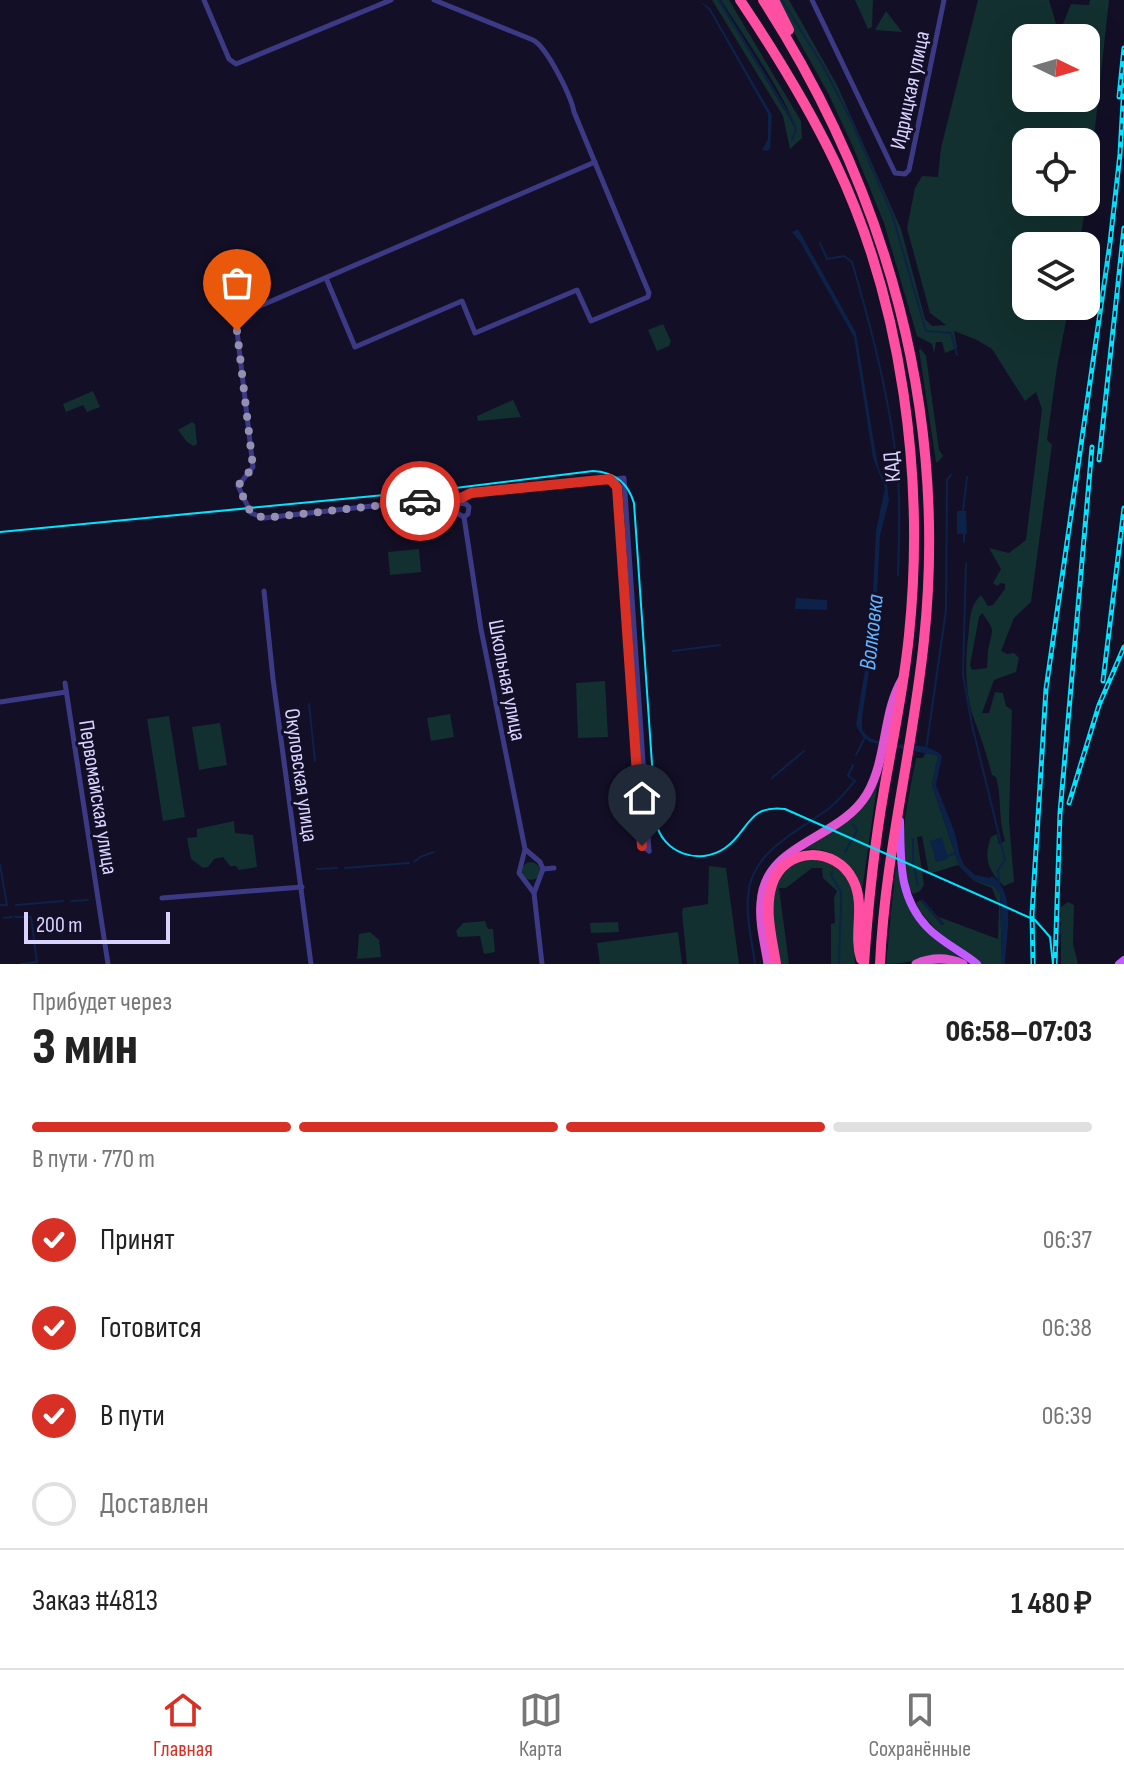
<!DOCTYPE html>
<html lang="ru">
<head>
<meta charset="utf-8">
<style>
	body { margin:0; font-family:"Sofia Sans Condensed",sans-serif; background:#f2f2f2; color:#222; height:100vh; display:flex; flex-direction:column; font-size:30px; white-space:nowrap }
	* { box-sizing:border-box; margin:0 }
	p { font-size:26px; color:#767676 }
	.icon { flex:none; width:44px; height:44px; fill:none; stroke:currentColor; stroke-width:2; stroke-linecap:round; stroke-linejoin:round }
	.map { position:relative; height:964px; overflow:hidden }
	.panel { display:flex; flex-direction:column; background:#fff; flex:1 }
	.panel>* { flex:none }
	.needle { width:52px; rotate:95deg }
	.tools { position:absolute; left:1012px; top:24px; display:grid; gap:16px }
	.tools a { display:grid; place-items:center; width:88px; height:88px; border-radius:16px; background:#fff; box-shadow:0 8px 32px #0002; font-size:40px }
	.scale { position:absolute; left:24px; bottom:20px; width:146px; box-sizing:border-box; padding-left:8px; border:4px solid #d9d4ff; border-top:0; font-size:22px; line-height:28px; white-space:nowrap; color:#d9d4ff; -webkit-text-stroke:6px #130f26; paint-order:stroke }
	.pin { position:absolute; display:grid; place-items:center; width:68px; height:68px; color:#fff; margin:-82px -34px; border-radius:50% 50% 50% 0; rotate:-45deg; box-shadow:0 0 8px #0007 }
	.pin .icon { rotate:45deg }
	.courier { position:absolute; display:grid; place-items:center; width:80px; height:80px; margin:-40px; border:6px solid #d93025; border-radius:50%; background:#fff; color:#222; box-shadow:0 2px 10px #0007 }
	.headline em { font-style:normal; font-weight:800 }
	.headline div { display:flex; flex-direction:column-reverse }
	.headline { display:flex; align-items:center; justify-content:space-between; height:136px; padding:0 32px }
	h1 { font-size:52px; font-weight:800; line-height:60px }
	.bar { display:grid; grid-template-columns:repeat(4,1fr); gap:12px 8px; align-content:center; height:96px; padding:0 32px }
	.bar i { height:10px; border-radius:6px; background:#e0e0e0 }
	.bar .on { background:#d93025 }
	.bar p { grid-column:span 4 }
	.line { display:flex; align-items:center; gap:20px; padding:0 32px; border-top:2px solid #e0e0e0 }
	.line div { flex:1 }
	ol { padding:0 32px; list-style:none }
	li { display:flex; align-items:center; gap:24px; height:88px }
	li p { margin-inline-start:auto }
	li .icon { padding:8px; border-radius:50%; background:#d93025; color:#fff; stroke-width:4 }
	li:last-child { color:#767676 }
	li i { width:44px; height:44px; border:4px solid #e0e0e0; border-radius:50% }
	.dock { display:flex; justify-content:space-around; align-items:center; height:112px; border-top:2px solid #e0e0e0; background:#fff; font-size:22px; color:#767676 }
	.dock a { display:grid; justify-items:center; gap:4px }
	.dock .on { color:#d93025 }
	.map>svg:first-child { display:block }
	.green { fill:#12302f; fill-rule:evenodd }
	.water { fill:#0c2248 }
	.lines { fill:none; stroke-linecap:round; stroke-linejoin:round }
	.stream { stroke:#0c2248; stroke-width:2 }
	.minor { stroke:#3d3a85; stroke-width:5 }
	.primary { stroke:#c25bff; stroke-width:8 }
	.trunk { stroke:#e055d1; stroke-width:9 }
	.motorway { stroke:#ff4fa3; stroke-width:10 }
	.tram { stroke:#00e5ff; stroke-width:2 }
	.rail-casing { stroke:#00e5ff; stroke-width:5 }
	.rail { stroke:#130f26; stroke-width:2; stroke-dasharray:6; stroke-linecap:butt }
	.done { stroke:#948fb3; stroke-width:8; stroke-dasharray:0 14.4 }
	.route { stroke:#d93025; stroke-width:10 }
	.labels { text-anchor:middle; stroke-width:6; stroke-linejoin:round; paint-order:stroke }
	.street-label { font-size:22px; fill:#d9d4ff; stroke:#130f26 }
	.water-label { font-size:24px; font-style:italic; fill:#62b6ff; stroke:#130f26 }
</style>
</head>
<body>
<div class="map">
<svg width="1124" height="964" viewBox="0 0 1124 964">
	<rect width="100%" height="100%" fill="#130f26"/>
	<!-- green -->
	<g class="green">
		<path d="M712 0H718L793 124 796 133C796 111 736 24 721 0H729L801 121 802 138 790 149 783 116Z"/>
		<path d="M776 0H789L837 85 901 229 925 319 932 326 946 325 930 313 907 228 915 188 922 176 938 177 941 148 978 0H1049L1059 34 1071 4 1089 5 1090 0H1109L1088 192 1079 246H1026V306H1069L1057 367 1047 440 1052 445 1031 602 1014 618 1001 651 1007 654 1014 653 1019 658 1016 672 994 680 982 713H989L995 692 1003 693 1006 706 1012 710 1009 820 1014 882 1004 886C988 871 983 858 991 837L997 834 999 844 1005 841C998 818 1002 799 996 777L992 775C987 756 982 740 975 722 964 693 965 659 969 629 970 615 971 605 981 595L988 606 993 605 1005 589V584L1001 583 997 586 993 583 1001 569 989 548 1009 553 1026 540 1042 409 1036 392 1025 401 992 349 977 340 954 331 957 348 945 353 942 342H936L934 353 932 344 917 336 884 223 853 147 828 93ZM1026 38H1086V98H1026ZM1026 142H1086V202H1026ZM982 613C995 632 993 626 989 646 987 653 988 661 987 668L972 670 970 665 979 617Z"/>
		<path d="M855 0H873L872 27 868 29Z"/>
		<path d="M886 11 902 32 875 30Z"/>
		<path d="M663 324 671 341 669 346 657 351 648 330Z"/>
		<path d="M921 349 926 356 939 450 943 456 938 462H936L919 350Z"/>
		<path d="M93 391 100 407 87 412 83 405 66 412 63 404Z"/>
		<path d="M513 400 521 417 478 421 477 416Z"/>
		<path d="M192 422 195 424 197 444 194 446 187 442 178 430Z"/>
		<path d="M419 549 421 572 390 575 388 552Z"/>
		<path d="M605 681 608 737 578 738 576 683Z"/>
		<path d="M450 714 454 737 431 741 427 718Z"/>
		<path d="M169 716 185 817 163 821 147 719Z"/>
		<path d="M220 723 227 765 199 770 192 727Z"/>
		<path d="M926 752 938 756 932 785 959 865 974 880 994 886 1000 894 1002 964C996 964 988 964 982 964 963 958 925 921 915 904L920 900 942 925 944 924 939 917 998 939 999 906 992 888 974 881 958 865 929 874 922 836 917 837 924 885 920 891 913 894C891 866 910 792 916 758H923Z"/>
		<path d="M878 779 862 891C846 861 836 846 799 850L825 835Z"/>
		<path d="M234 821 235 833 253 835 257 867 239 870 236 866H230L223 857 214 859 208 867 203 868 191 859 187 838 197 837V829Z"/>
		<path d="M807 858 836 864 854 887 855 964H831V924L835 923 834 898 837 891 823 878 822 868H812L786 888H779L789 964H781C773 919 754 881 807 858Z"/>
		<circle cx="531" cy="871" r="9"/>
		<path d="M896 865 910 908 967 960C939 952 914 964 886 964Z"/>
		<path d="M709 866 726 868 739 964H687L682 912 683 908 708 904Z"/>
		<path d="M1068 902 1074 905 1073 944 1078 964H1061V907Z"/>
		<path d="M485 921 488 929H493L495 952 484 954 480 936 458 937 456 931 463 923Z"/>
		<path d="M618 922 619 932 591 933 590 923Z"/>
		<path d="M370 932 379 940 381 957 357 959 359 934Z"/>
		<path d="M678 932 682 964H600L597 943Z"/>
	</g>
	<!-- water -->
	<g class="water">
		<path d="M698 0 710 8 772 115 770 149 767 151 762 150 768 139V114L709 10Z"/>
		<path d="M798 229 856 333 876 455 879 470 887 485 889 500 880 536 875 632 862 717V730C879 755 923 735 942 756L936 785 955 833 960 856 964 865 975 875 990 878 992 876C1017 893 1006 937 1005 964H1002L1000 894 994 886 974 880 959 865 932 785 938 756 870 742 863 737 856 725 871 633 876 531 885 488 873 458 854 337 801 243 792 232Z"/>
		<path d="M957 511H966L967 534H957Z"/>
		<path d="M796 598 827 600V610L795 609Z"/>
		<path d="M942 837 948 859 936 862 930 841Z"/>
	</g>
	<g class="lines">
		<!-- stream -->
		<g class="stream">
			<path d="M719 0 794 123 796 130 792 140"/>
			<path d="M782 0 823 66 850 118 892 214 926 331 951 333 957 355"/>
			<path d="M820 243 827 259 844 256 852 262C871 326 888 391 896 457 901 496 899 536 898 575"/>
			<path d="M963 511 967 477"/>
			<path d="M964 534V542"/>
			<path d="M966 563 963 675 972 725 1005 860 998 870 999 882"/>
			<path d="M673 651 720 645"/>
			<path d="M309 704 315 761"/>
			<path d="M926 750 946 610 947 480 951 475"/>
			<path d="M856 755 865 737"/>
			<path d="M772 778 804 751"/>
			<path d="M913 839V863L918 886"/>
			<path d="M845 852 857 831 853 824"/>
			<path d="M948 856 956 853"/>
			<path d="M414 862 420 857 434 852"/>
			<path d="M0 865 7 905H0"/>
			<path d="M345 868 409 863"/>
			<path d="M317 869 337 868"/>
			<path d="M832 872 831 875 841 892V902L839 964"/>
			<path d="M922 900 942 923"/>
			<path d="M71 901 88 900"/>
			<path d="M16 905 63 901"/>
			<path d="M15 917H31L37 962 21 964"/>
			<path d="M4 918 12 917"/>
			<path d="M755 964C752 942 746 918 748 896 751 853 793 834 824 812 837 804 845 792 855 781L848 776 853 765"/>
		</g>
		<!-- minor -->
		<g class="minor">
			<path d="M204 0 229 59 236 64 391 0"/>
			<path d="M812 0 895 173 905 174 909 170 944 0"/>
			<path d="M595 162 239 315 234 324 237 331 253 467 238 486 251 513 264 518 624 478 649 851"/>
			<path d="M326 278 355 347 462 301 475 333 577 290 591 321 648 297 649 293 574 112C571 96 547 47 533 40L434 0"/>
			<path d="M610 480 619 490 642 846 649 851"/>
			<path d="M464 517 455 512 459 503 466 504 469 507 468 514 464 517 481 629 525 849 519 873 534 893"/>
			<path d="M264 591 273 679 311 964"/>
			<path d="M65 683 108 964"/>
			<path d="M0 702 66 692"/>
			<path d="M526 850 540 862 543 869 534 893 542 964"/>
			<path d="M543 869 554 868"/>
			<path d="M162 898 302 887"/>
		</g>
		<!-- primary -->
		<g class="primary">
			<path d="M900 821C901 859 898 897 927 927 941 942 961 951 977 964"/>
			<path d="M1119 964 1124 960"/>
		</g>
		<!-- trunk -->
		<g class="trunk">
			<path d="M768 964C765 944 759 923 761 903 764 842 839 841 867 794 888 758 882 712 903 678"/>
			<path d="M916 964C932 957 947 957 963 964"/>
		</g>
		<!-- motorway -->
		<g class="motorway">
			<path d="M740 0C775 52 808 106 835 162 903 304 925 479 909 635 904 687 893 738 884 790 874 847 868 906 864 964"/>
			<path d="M763 0C887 192 948 411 924 640 913 749 885 854 880 964"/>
			<path d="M774 0 789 30"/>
			<path d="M776 964C772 938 764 910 772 885 784 846 836 846 853 880 866 905 853 933 861 959"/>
		</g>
		<!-- tram -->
		<path class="tram" d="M0 532 447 489 593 471C614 472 628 483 634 503L656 822C662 853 699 866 725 848 749 832 747 804 785 809L1035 920 1050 937 1053 964"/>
		<defs>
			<g id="rail">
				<path d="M1119 97 1124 48"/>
				<path d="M1099 460 1124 228"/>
				<path d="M1103 681 1124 508"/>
				<path d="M1069 803 1099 705 1124 647"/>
				<path d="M1033 964 1032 914 1046 689 1110 243 1120 154 1124 85"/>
				<path d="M1055 964 1060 813 1092 447"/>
			</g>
		</defs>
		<!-- rail casing -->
		<use href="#rail" class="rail-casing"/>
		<!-- rail -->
		<use href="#rail" class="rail"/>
	</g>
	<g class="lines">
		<!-- done -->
		<path class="done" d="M237 331 253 467 238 486 251 513 264 518 420 501"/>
		<!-- route -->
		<path class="route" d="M420 501 461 498 471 493 610 479 617 487 642 846"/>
	</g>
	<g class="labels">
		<!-- street labels -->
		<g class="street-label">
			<text transform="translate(909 90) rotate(-78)" y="8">Идрицкая улица</text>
			<text transform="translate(891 467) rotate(-95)" y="8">КАД</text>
			<text transform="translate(508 680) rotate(79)" y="8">Школьная улица</text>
			<text transform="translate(302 775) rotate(82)" y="8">Окуловская улица</text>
			<text transform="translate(99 797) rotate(81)" y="8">Первомайская улица</text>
		</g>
		<!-- water labels -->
		<g class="water-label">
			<text transform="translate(871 632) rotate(-84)" y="8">Волковка</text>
		</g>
	</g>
</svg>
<div class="tools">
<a><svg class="needle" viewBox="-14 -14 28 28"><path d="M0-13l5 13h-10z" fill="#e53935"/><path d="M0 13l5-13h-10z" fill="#767676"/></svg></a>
<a><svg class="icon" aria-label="locate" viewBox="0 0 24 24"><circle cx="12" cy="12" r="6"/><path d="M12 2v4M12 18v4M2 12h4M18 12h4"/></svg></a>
<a><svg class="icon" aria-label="layers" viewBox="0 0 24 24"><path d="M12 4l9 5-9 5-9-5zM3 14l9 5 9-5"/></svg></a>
</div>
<div class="scale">200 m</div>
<div class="pin" style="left:237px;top:331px;background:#ea580c"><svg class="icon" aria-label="bag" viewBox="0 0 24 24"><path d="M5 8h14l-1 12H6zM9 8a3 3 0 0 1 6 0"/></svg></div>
<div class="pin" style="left:642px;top:846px;background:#1f2937"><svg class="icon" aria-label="home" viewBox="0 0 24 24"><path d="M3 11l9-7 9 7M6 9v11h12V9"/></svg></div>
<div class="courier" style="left:420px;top:501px"><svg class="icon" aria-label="car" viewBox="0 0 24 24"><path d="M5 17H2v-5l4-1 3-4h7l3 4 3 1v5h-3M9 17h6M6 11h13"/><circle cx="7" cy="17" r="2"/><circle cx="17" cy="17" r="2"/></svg></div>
</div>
<section class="panel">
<div class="headline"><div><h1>3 мин</h1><p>Прибудет через</p></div><em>06:58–07:03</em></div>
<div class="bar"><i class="on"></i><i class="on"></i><i class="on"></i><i></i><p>В пути · 770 m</p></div>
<ol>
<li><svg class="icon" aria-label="check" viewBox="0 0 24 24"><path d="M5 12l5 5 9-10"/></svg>Принят<p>06:37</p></li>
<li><svg class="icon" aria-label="check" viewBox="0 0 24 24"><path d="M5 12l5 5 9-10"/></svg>Готовится<p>06:38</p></li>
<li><svg class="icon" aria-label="check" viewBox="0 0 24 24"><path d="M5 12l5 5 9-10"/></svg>В пути<p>06:39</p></li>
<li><i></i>Доставлен</li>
</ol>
<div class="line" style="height:104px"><div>Заказ #4813</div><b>1 480 ₽</b></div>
</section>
<nav class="dock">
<a class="on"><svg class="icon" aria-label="home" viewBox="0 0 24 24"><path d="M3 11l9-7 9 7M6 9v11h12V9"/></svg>Главная</a>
<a><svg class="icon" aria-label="map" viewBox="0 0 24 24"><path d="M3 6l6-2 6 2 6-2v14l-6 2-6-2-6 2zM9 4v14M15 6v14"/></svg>Карта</a>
<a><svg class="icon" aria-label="saved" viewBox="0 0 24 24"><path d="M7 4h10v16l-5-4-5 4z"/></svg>Сохранённые</a>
</nav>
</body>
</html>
